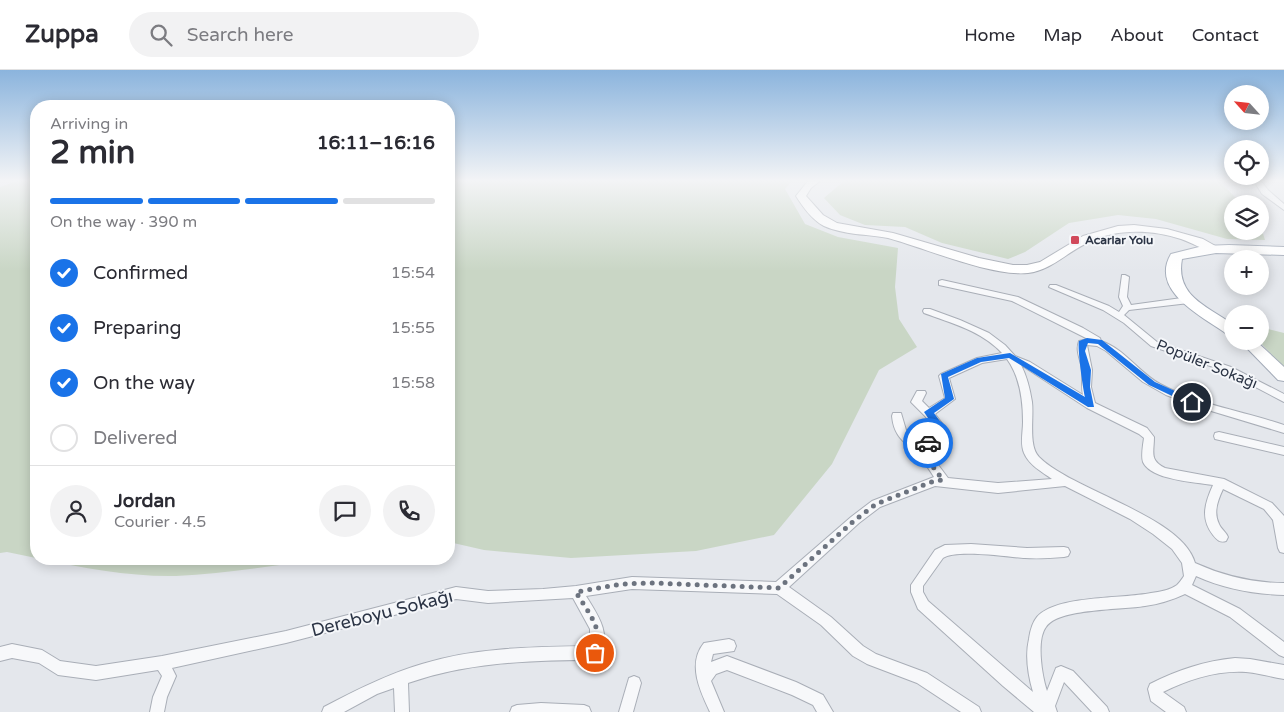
<!DOCTYPE html>
<html lang="en">
<head>
<meta charset="utf-8">
<style>
	body { margin:0; font-family:"Varela Round",sans-serif; background:#f2f2f3; color:#2b2b33; height:100vh; display:flex; flex-direction:column; font-size:19px; white-space:nowrap }
	* { box-sizing:border-box; margin:0 }
	p { font-size:16px; color:#7c7c81 }
	.icon { flex:none; width:28px; height:28px; fill:none; stroke:currentColor; stroke-width:2; stroke-linecap:round; stroke-linejoin:round }
	.map { position:relative; flex:1; overflow:hidden }
	.sheet { position:absolute; left:30px; top:30px; width:425px; height:465px; display:flex; flex-direction:column; background:#fff; border-radius:20px; box-shadow:0 2px 12px #0003 }
	.sheet>* { flex:none }
	.needle { width:32px; rotate:297deg }
	.buttons { position:absolute; left:1224px; top:15px; display:grid; gap:10px }
	.buttons a { display:grid; place-items:center; width:45px; height:45px; border-radius:50%; background:#fff; box-shadow:0 2px 12px #0003; font-size:25px }
	.pin { position:absolute; display:grid; place-items:center; width:42px; height:42px; color:#fff; margin:-21px; border:2px solid #fff; border-radius:50%; box-shadow:0 1px 5px #0007 }
	.courier { position:absolute; display:grid; place-items:center; width:50px; height:50px; margin:-25px; border:4px solid #1a73e8; border-radius:50%; background:#fff; color:#222; box-shadow:0 1px 6px #0007 }
	.overview em { font-style:normal; font-weight:700 }
	.overview div { display:flex; flex-direction:column-reverse }
	.overview { display:flex; align-items:center; justify-content:space-between; height:85px; padding:0 20px }
	h1 { font-size:32px; font-weight:700; line-height:38px }
	.bar { display:grid; grid-template-columns:repeat(4,1fr); gap:8px 5px; align-content:center; height:60px; padding:0 20px }
	.bar i { height:6px; border-radius:4px; background:#e1e1e2 }
	.bar .active { background:#1a73e8 }
	.bar p { grid-column:span 4 }
	.line { display:flex; align-items:center; gap:12px; padding:0 20px; border-top:1px solid #e1e1e2 }
	.line div { flex:1 }
	.round { display:grid; place-items:center; flex:none; width:52px; height:52px; border-radius:26px; background:#f2f2f3 }
	ol { padding:0 20px; list-style:none }
	li { display:flex; align-items:center; gap:15px; height:55px }
	li p { margin-inline-start:auto }
	li .icon { padding:5px; border-radius:50%; background:#1a73e8; color:#fff; stroke-width:4 }
	li:last-child { color:#7c7c81 }
	li i { width:28px; height:28px; border:2px solid #e1e1e2; border-radius:50% }
	header { display:flex; align-items:center; gap:30px; box-sizing:border-box; height:70px; padding:0 25px; background:#fff; border-bottom:1px solid #e1e1e2 }
	header strong { font-size:24px }
	nav { display:flex; gap:28px; margin-inline-start:auto; font-size:18px }
	.search { width:350px; height:45px; background:#f2f2f3; display:flex; align-items:center; gap:12px; box-sizing:border-box; padding:0 18px; border-radius:28px; color:#7c7c81; font-size:19px }
	.map>svg:first-child { display:block }
	.green { fill:#c9d6c5 }
	.lines { fill:none; stroke-linecap:round; stroke-linejoin:round }
	.minor-casing { stroke:#a9aeb7; stroke-width:2 }
	.secondary-casing { stroke:#a9aeb7; stroke-width:2 }
	.primary-casing { stroke:#a3abb8; stroke-width:2 }
	.minor { fill:#f7f8fa; fill-rule:evenodd }
	.secondary { fill:#fff; fill-rule:evenodd }
	.primary { fill:#fff; fill-rule:evenodd }
	.route { fill:#1a73e8 }
	.done { stroke:#6c737f; stroke-width:5; stroke-dasharray:0 9 }
	.poi-dot { fill:#d1495b; stroke:#f4f6f9; stroke-width:2 }
	.labels { text-anchor:middle; stroke-width:4; stroke-linejoin:round; paint-order:stroke }
	.far-poi-label { font-size:12px; font-weight:bold; fill:#2b3445; stroke:#f4f6f9; text-anchor:start }
	.street-label { font-size:15px; fill:#2b3445; stroke:#f4f6f9 }
	.near-street-label { font-size:18px; fill:#2b3445; stroke:#f4f6f9 }
</style>
</head>
<body>
<header>
<strong>Zuppa</strong>
<div class="search"><svg class="icon" aria-label="search" viewBox="0 0 24 24"><circle cx="10" cy="10" r="6"/><path d="M15 15l6 6"/></svg>Search here</div>
<nav><a>Home</a><a>Map</a><a>About</a><a>Contact</a></nav>
</header>
<div class="map">
<svg width="1284" height="642" viewBox="0 0 1284 642">
	<rect width="100%" height="100%" fill="#e4e7ec"/>
	<!-- green -->
	<g class="green">
		<path d="M16 111H36V488L7 482 0 483V117Z"/>
		<path d="M449 111H792L785 119 805 154 838 167 898 178 895 217 899 249 917 277 879 300 832 394 774 465 696 481 571 488 484 480 449 472Z"/>
		<path d="M844 111H1219L1242 134H1232V161H1260V154L1265 170 1227 169 1156 149 1118 145 1069 153 1025 182 1008 189 942 173 905 157 865 155 840 145 824 128Z"/>
		<path d="M1260 257 1284 263V298L1259 271Z"/>
		<path d="M40 489H320C272 496 224 504 176 506 131 507 84 498 40 489Z"/>
	</g>
	<g class="lines">
		<defs>
			<g id="minor">
				<path d="M1254 111H1261L1268 120 1284 134V140L1262 124Z"/>
				<path d="M1122 205H1125L1129 207 1127 227 1131 235 1189 227 1193 230 1189 233 1129 240 1124 245 1157 272 1231 297 1284 324V332L1225 301 1151 276 1124 253 1103 240 1049 217 1050 215H1056L1109 236 1119 242 1123 236 1119 227Z"/>
				<path d="M942 210 1018 227 1083 258 1100 268 1101 271C1125 279 1138 302 1160 314 1199 335 1243 341 1284 355V363L1198 337 1166 325 1143 312 1106 281 1097 276 1087 275 1092 300 1091 317 1095 333 1147 358 1154 367C1154 383 1149 390 1165 398L1224 409 1272 433 1284 446V483L1280 482 1278 478 1273 450 1264 439 1223 419C1218 430 1213 442 1219 454 1221 459 1226 462 1228 467L1226 471C1220 473 1217 470 1213 465 1200 448 1205 433 1213 415 1195 412 1151 410 1143 392 1141 386 1143 375 1144 368L1139 364 1087 338 1021 295C1027 307 1030 319 1032 332 1034 347 1028 376 1039 387 1073 421 1182 446 1195 493 1224 506 1252 513 1284 513V525C1253 524 1225 519 1196 506L1192 515 1240 539 1284 572V587L1279 585 1230 547 1185 524C1172 530 1159 534 1145 536 1123 540 1058 538 1046 557 1036 570 1042 606 1047 621L1056 598 1061 596 1073 601 1107 637 1109 642H1092L1064 612 1055 636 1057 642H1034L1003 616 918 539 911 522V515L935 480 945 475 971 474 1027 478 1064 477 1068 478 1070 482 1068 486 1064 487C1051 488 1038 489 1025 488 1008 487 956 479 943 488L923 516V522L928 531 1033 622C1028 605 1025 586 1029 569 1030 562 1032 553 1037 547 1056 525 1122 529 1151 523 1160 522 1170 520 1177 515 1179 513 1182 509 1184 506L1182 493 1172 479 1153 464 1130 449 1065 416 998 423 935 416 880 437 859 453 789 517 831 547 863 576 876 584 927 603 979 637 981 642H961L917 613 867 594 853 586 821 555 777 524 632 519 586 526C599 547 611 563 600 588L595 590C532 590 469 592 408 613L409 642H395L394 618 377 624 344 642H322L324 637C356 620 388 604 422 594 476 577 535 577 590 576V559L573 528 488 533 456 529 286 573 172 598 176 606 167 627 164 642H150L153 627 162 606 158 600 96 610 58 605 39 593 12 588 0 591V577L12 574 42 580 60 591 96 596 162 586 286 561 456 517 488 521 543 519 576 516 632 507 776 512 851 447 872 431 934 407C929 399 924 391 917 384 904 371 894 367 892 346L893 343H901L906 360 919 374 939 367 940 364 925 346 911 332 917 321H925L926 323 922 331 929 338 945 328 939 306 941 304 977 288 1002 283C982 261 951 253 924 243L923 241 924 239H930L960 250 989 263 1005 275 1015 286 1030 292 1083 325C1081 316 1083 309 1082 300 1081 290 1075 281 1079 271L1088 269 1012 231 939 215V211ZM1007 289C1020 307 1023 330 1023 352 1023 362 1020 373 1024 383 1029 395 1042 402 1052 409L998 413 948 408 927 380 947 373 950 364 935 344 955 329 949 308 982 293Z"/>
				<path d="M1219 362 1284 377V385L1215 369 1214 366 1215 363Z"/>
				<path d="M729 569 734 571 736 576 734 581 713 584 711 592 727 586 796 612 823 625 833 642H817L813 635 792 625 727 600 716 604 711 611 724 642H710C700 621 687 594 704 573Z"/>
				<path d="M1235 588 1250 589 1284 595V609C1271 607 1259 603 1246 602 1218 600 1187 610 1163 622L1184 637 1186 642H1166L1151 631 1148 619 1150 614C1177 600 1205 591 1235 588Z"/>
				<path d="M634 606 639 608 641 613 633 642H619L629 608Z"/>
				<path d="M541 633 584 635 589 637 591 642H510L512 637 517 635Z"/>
			</g>
			<path id="secondary" d="M808 111H820L811 118 806 126 823 145 837 153 893 163 979 188 1013 195H1027L1040 192 1083 166 1118 156 1134 155 1167 159 1203 169 1219 178 1213 182C1202 179 1192 173 1181 169 1151 159 1114 158 1085 174 1065 184 1051 200 1028 203 992 207 925 178 888 168 867 164 844 165 824 156 812 150 803 137 796 126Z"/>
			<g id="primary">
				<path d="M1229 175 1284 177V185L1216 183 1182 189C1175 226 1207 236 1232 254V266L1227 264C1203 247 1149 221 1171 184L1203 176Z"/>
				<path d="M1240 271H1256L1284 297V311L1278 310Z"/>
			</g>
		</defs>
		<!-- minor casing -->
		<use href="#minor" class="minor-casing"/>
		<!-- secondary casing -->
		<use href="#secondary" class="secondary-casing"/>
		<!-- primary casing -->
		<use href="#primary" class="primary-casing"/>
		<!-- minor -->
		<use href="#minor" class="minor"/>
		<!-- secondary -->
		<use href="#secondary" class="secondary"/>
		<!-- primary -->
		<use href="#primary" class="primary"/>
	</g>
	<!-- sky -->
	<linearGradient id="sky" x2="0" y2="1"><stop stop-color="#8bb4dd"/><stop offset="0.55" stop-color="#f3f4f6"/><stop offset="1" stop-color="#f3f4f6" stop-opacity="0"/></linearGradient>
	<rect width="1284" height="201" fill="url(#sky)"/>
	<!-- route -->
	<path class="route" d="M1087 268 1102 270 1155 312 1195 330V334H1189L1149 315 1098 274 1088 273 1085 281 1091 300 1090 317 1094 337H1088L1009 288 981 292 948 307 954 329 934 343 948 362 949 368 931 376H925V371L940 366 924 342 945 328 941 304 977 288 1010 283 1085 327C1083 319 1077 277 1079 271Z"/>
	<g class="lines">
		<!-- done -->
		<path class="done" d="M595 583C606 562 587 541 576 522L622 514 652 513 779 518 855 450 876 434 934 411 943 410 921 381 922 377 928 373"/>
	</g>
	<!-- markers -->
	<rect class="poi-dot" x="1070" y="165" width="10" height="10" rx="2.5"/>
	<g class="labels">
		<!-- far-poi labels -->
		<g class="far-poi-label">
			<text x="1085" y="174">Acarlar Yolu</text>
		</g>
		<!-- street labels -->
		<g class="street-label">
			<text transform="translate(1207 294) rotate(22)" y="5">Popüler Sokağı</text>
		</g>
		<!-- near-street labels -->
		<g class="near-street-label">
			<text transform="translate(382 543) rotate(-14)" y="6">Dereboyu Sokağı</text>
		</g>
	</g>
</svg>
<div class="buttons">
<a><svg class="needle" viewBox="-14 -14 28 28"><path d="M0-13l5 13h-10z" fill="#e53935"/><path d="M0 13l5-13h-10z" fill="#7c7c81"/></svg></a>
<a><svg class="icon" aria-label="locate" viewBox="0 0 24 24"><circle cx="12" cy="12" r="6"/><path d="M12 2v4M12 18v4M2 12h4M18 12h4"/></svg></a>
<a><svg class="icon" aria-label="layers" viewBox="0 0 24 24"><path d="M12 4l9 5-9 5-9-5zM3 14l9 5 9-5"/></svg></a>
<a>+</a>
<a>−</a>
</div>
<div class="pin" style="left:595px;top:583px;background:#ea580c"><svg class="icon" aria-label="bag" viewBox="0 0 24 24"><path d="M5 8h14l-1 12H6zM9 8a3 3 0 0 1 6 0"/></svg></div>
<div class="pin" style="left:1192px;top:332px;background:#1f2937"><svg class="icon" aria-label="home" viewBox="0 0 24 24"><path d="M3 11l9-7 9 7M6 9v11h12V9"/></svg></div>
<div class="courier" style="left:928px;top:373px"><svg class="icon" aria-label="car" viewBox="0 0 24 24"><path d="M5 17H2v-5l4-1 3-4h7l3 4 3 1v5h-3M9 17h6M6 11h13"/><circle cx="7" cy="17" r="2"/><circle cx="17" cy="17" r="2"/></svg></div>
<section class="sheet">
<div class="overview"><div><h1>2 min</h1><p>Arriving in</p></div><em>16:11–16:16</em></div>
<div class="bar"><i class="active"></i><i class="active"></i><i class="active"></i><i></i><p>On the way · 390 m</p></div>
<ol>
<li><svg class="icon" aria-label="check" viewBox="0 0 24 24"><path d="M5 12l5 5 9-10"/></svg>Confirmed<p>15:54</p></li>
<li><svg class="icon" aria-label="check" viewBox="0 0 24 24"><path d="M5 12l5 5 9-10"/></svg>Preparing<p>15:55</p></li>
<li><svg class="icon" aria-label="check" viewBox="0 0 24 24"><path d="M5 12l5 5 9-10"/></svg>On the way<p>15:58</p></li>
<li><i></i>Delivered</li>
</ol>
<div class="line" style="height:90px"><a class="round"><svg class="icon" aria-label="person" viewBox="0 0 24 24"><circle cx="12" cy="8" r="4"/><path d="M4 21q1-7 8-7t8 7"/></svg></a><div><b>Jordan</b><p>Courier · 4.5</p></div><a class="round"><svg class="icon" aria-label="chat" viewBox="0 0 24 24"><path d="M4 5h16v11H9l-5 4z"/></svg></a><a class="round"><svg class="icon" aria-label="phone" viewBox="0 0 24 24"><path d="M5 4h4l2 5-3 2q2 4 5 5l2-3 5 2v4C11 20 4 13 5 4z"/></svg></a></div>
</section>
</div>
</body>
</html>
